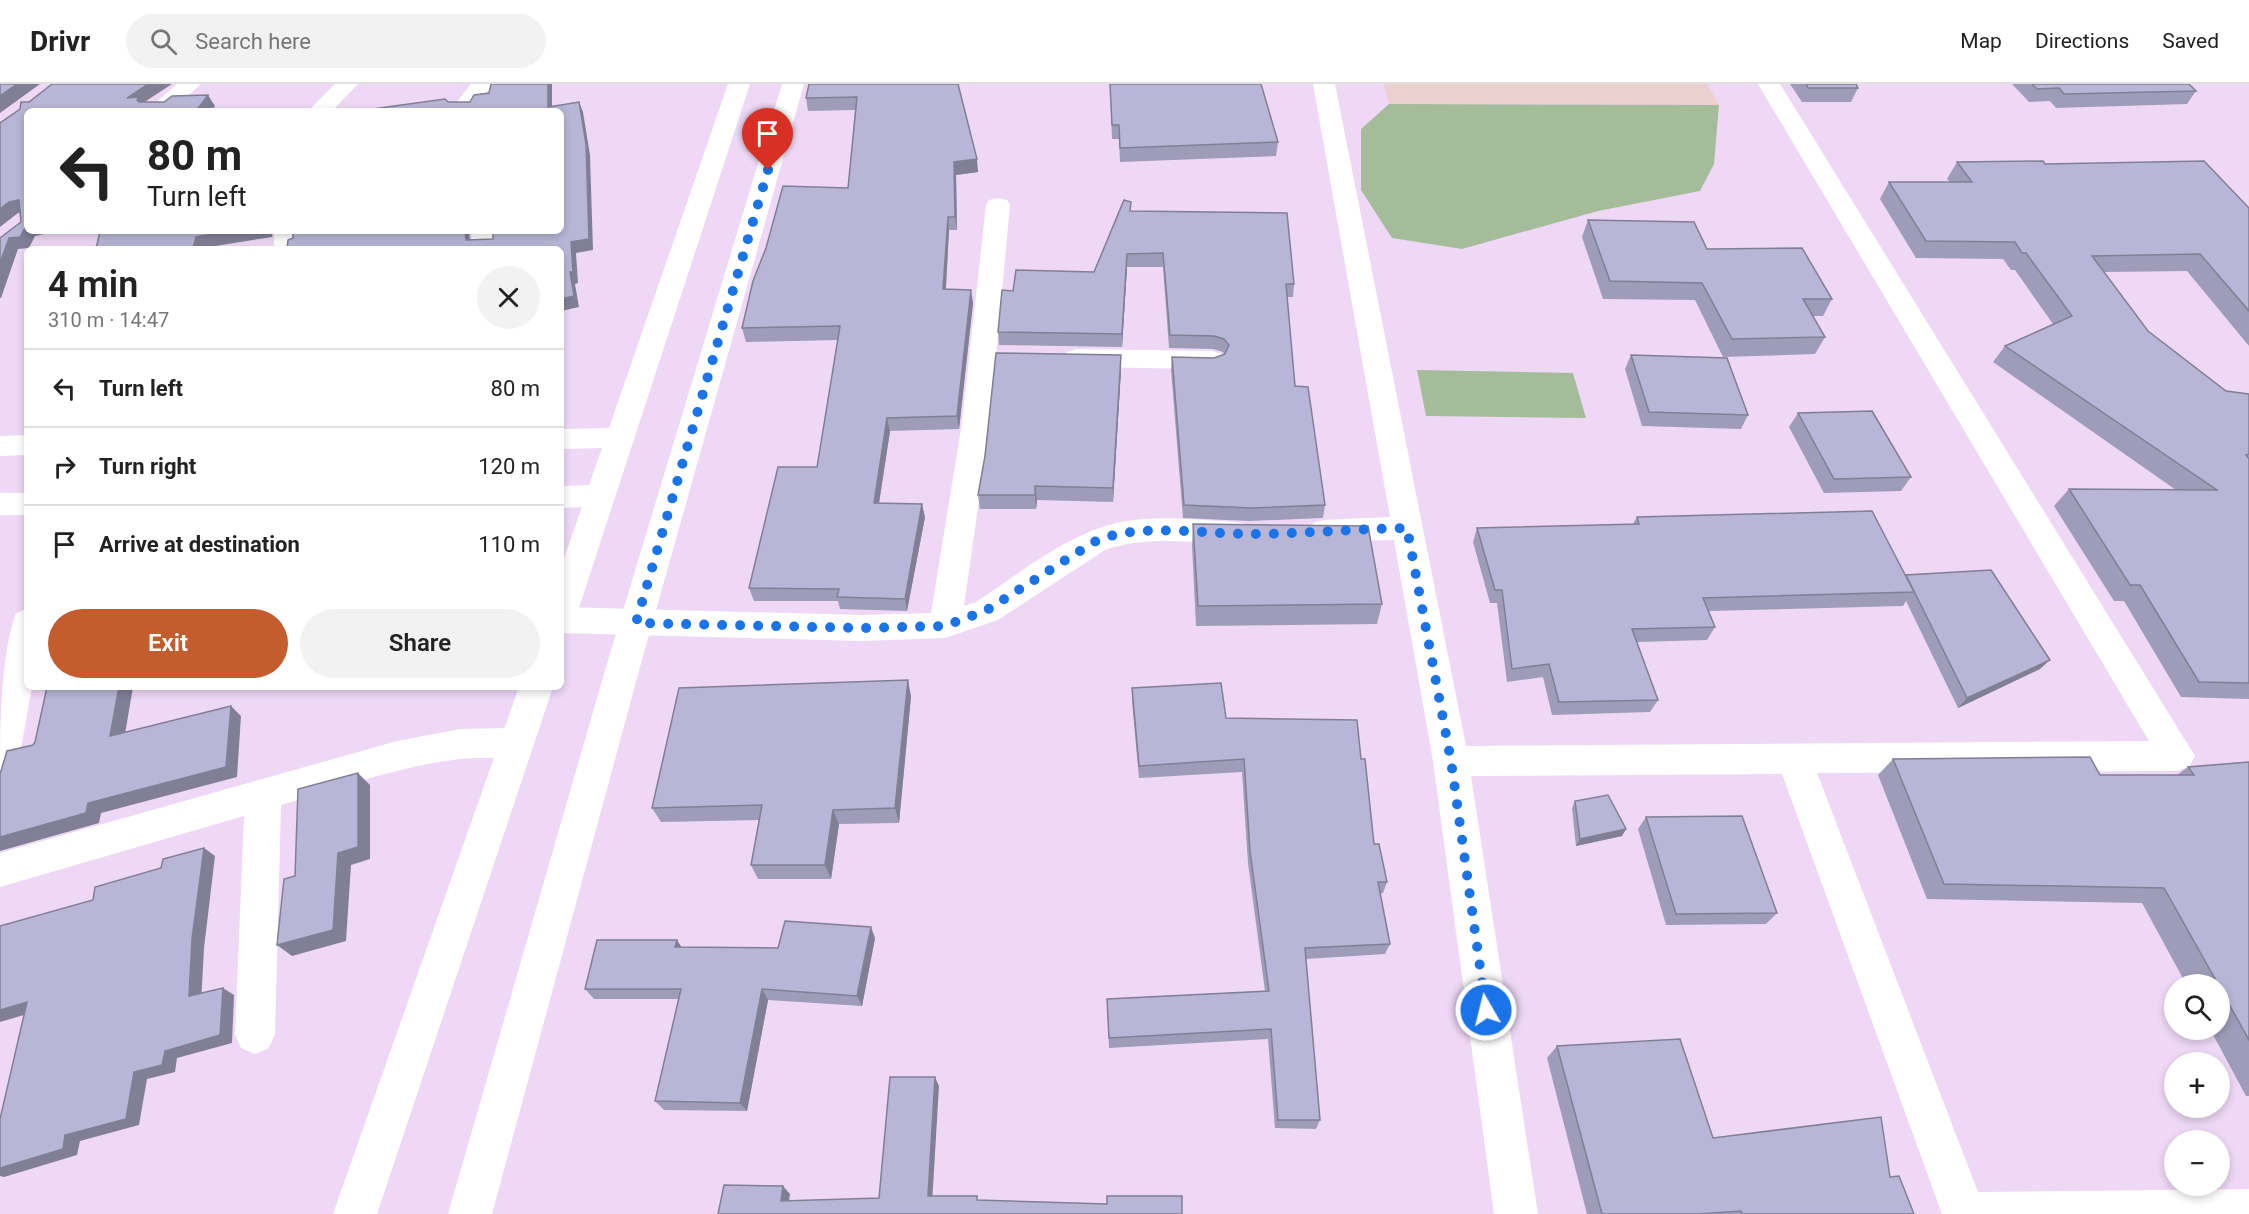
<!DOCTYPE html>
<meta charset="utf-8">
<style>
:root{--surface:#fff;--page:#f2f2f2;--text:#222;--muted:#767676;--line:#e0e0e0;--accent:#c35d2e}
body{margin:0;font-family:Roboto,sans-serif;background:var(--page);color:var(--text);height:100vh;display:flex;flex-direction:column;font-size:22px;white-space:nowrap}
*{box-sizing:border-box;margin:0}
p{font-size:20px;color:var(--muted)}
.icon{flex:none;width:33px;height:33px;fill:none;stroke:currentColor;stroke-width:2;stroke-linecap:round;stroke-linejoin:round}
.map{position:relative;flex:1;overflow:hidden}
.sheet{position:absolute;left:24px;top:162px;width:540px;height:444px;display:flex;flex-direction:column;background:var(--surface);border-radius:9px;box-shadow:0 3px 9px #0003}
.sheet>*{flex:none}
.hud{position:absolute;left:24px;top:24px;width:540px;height:126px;border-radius:9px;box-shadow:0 3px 9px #0003;background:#fff;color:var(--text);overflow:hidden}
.controls{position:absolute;left:2164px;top:890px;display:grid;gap:12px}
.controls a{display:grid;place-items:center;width:66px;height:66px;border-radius:50%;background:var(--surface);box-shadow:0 3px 9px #0003;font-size:30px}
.pin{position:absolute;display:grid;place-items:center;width:51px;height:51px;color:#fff;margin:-62px -26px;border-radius:50% 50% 50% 0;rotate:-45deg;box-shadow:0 0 6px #0007}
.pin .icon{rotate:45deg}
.me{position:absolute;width:66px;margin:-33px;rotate:352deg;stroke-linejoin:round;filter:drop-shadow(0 0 4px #0008)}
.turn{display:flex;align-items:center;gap:21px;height:126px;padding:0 24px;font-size:27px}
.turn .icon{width:78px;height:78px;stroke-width:2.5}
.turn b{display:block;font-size:42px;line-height:51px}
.round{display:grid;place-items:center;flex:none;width:63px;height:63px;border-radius:32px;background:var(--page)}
.summary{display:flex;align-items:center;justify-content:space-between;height:102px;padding:0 24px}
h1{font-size:36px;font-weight:600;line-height:45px}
.button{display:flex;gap:12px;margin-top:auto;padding:12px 24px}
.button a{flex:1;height:69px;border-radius:36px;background:var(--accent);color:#fff;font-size:24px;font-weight:600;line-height:69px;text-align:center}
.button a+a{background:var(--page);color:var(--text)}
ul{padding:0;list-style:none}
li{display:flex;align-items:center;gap:18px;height:78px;padding:0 24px;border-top:2px solid var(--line)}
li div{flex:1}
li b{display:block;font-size:22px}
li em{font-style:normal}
header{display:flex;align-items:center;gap:36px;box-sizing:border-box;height:84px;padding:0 30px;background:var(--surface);border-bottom:2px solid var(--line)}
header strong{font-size:28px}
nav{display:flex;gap:33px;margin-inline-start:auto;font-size:21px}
.search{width:420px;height:54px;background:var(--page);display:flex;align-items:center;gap:15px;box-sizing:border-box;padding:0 21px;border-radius:33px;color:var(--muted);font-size:22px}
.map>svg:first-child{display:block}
.education{fill:#ead0cf}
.green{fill:#a5bc9b}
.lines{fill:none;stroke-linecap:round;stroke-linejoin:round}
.minor{fill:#fff;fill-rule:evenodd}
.tertiary{fill:#fff;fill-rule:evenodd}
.wall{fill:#9e9cb8}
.shaded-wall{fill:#817f96}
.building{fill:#b8b5d6;stroke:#817f96;stroke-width:1.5}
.route{stroke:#1a73e8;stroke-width:10;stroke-dasharray:0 18}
</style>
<header>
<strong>Drivr</strong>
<div class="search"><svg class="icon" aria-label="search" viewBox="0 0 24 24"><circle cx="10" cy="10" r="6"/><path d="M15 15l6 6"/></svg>Search here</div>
<nav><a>Map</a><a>Directions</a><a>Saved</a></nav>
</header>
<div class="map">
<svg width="2249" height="1130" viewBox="0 0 2249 1130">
<rect width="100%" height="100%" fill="#eed8f5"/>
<!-- education -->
<polygon class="education" points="1384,0 1707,0 1719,21 1389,20"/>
<!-- green -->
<g class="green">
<polygon points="1389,20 1719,21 1714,80 1700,107 1598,127 1462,165 1392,154 1361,106 1361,45"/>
<polygon points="1417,286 1573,289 1586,334 1426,332"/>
</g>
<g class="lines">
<!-- minor -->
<g class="minor">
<polygon points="177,0 201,0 171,27 146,27"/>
<polygon points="335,0 358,0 332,27 308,27"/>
<polygon points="471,0 494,0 474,25 475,27 453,27 452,24"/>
<polygon points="1313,0 1335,0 1466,662 2149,657 1758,0 1780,0 2195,672 2189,683 2177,687 1817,689 1978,1108 2249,1105 2249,1130 1942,1130 1782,690 1471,692 1538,1130 1494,1130 1433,677 1394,456 1324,458 1313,455 1309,447 1313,439 1324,436 1390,433"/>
<path d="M998,114L1007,116L1010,121L990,339L964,522L976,518C1022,488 1070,447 1126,437C1162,431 1200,436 1237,438L1248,441L1252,449L1248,457L1237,460C1194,459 1147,451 1105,466L998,536L945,554L861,557L561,549V523L861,531L931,529L962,339L986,121L989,116Z"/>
<rect x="274" y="147" width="24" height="18"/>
<polygon points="471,147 495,147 497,165 473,165"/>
<polygon points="1077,265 1212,267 1222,270 1226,276 1222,282 1212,285 1077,283 1067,280 1063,274 1067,268"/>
<path d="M27,525V603H32L18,681L12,692L0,696C0,648 0,572 16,529Z"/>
<path d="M516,644L528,649L533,659L528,669C506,677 483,672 460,675C399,682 339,704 281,721L275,950L269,964L255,970L241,964L235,950L244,732L0,803V769L397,657L460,645Z"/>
</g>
<!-- tertiary -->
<g class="tertiary">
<polygon points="728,0 750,0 577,530 572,539 561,543 561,483 582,423 561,424 561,402 589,401 602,364 561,365 561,345 609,344"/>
<polygon points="782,0 804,0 640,583 492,1130 448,1130 606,583"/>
<polygon points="27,351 27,371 0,372 0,352"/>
<rect x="0" y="409" width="27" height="22"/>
<polygon points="519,603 553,603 377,1130 333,1130"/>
</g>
</g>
<!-- wall -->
<g class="wall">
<polygon points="958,0 978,88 956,91 957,146 949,146 946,205 973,219 959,345 890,347 879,419 925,433 907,527 840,525 838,517 754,517 749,504 817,383 838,256 746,258 742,244 848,104 855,26 808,27 806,14"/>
<polygon points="1110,0 1261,0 1278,58 1276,72 1120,78 1119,55 1112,55"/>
<polygon points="1790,0 1856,0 1858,4 1851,18 1802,18"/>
<polygon points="2012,0 2189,0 2196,7 2187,20 2056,24 2050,17 2029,18"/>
<polygon points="1957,78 2045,80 2249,124 2249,262 2187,187 2104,188 2148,247 2226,307 2249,310 2249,615 2181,613 2124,517 2114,517 2054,422 2069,405 2176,406 1993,278 2005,262 2053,240 2015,186 2011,186 2003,175 1916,174 1880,115 1889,98 1950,98 1947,95"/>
<polygon points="1130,127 1294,200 1293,213 1287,213 1295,302 1325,421 1323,434 1249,437 1183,434 1171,286 1172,273 1214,274 1224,270 1223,268 1213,265 1169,264 1163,183 1127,183 1122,263 999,261 998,248 1013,207 1094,188"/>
<polygon points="1588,136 1707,165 1832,215 1823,232 1813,232 1825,253 1815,270 1723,273 1695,216 1603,215 1582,153"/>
<polygon points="1631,271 1748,331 1741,345 1642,342 1625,285"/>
<polygon points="1121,286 1113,418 1037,416 1036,425 980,425 978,411 985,372"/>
<polygon points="1798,329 1911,393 1901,407 1824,409 1789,343"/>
<polygon points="1637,433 1905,493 1906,491 2040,585 1958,624 1906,517 1903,522 1709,527 1715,543 1707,556 1637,558 1658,616 1650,628 1552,631 1543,593 1507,598 1497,519 1490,519 1473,458 1477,444 1633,440"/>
<polygon points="1193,440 1382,520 1377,540 1196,542 1192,461"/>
<polygon points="1132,604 1226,634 1361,675 1374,760 1387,798 1383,809 1380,810 1390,860 1385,870 1306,875 1320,1036 1316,1045 1275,1044 1268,955 1109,964 1107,915 1265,907 1248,779 1242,688 1139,694 1132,617"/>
<polygon points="911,612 899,739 839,740 831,795 758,795 751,781 759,736 661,738 652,724"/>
<polygon points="1893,675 2100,691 2177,691 2188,683 2249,678 2249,1012 2246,1012 2210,945 2220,945 2220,900 2186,900 2142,819 1927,815 1878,691"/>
<polygon points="1575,717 1626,745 1622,752 1576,762 1572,724"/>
<polygon points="1646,733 1777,829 1766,840 1666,841 1638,745"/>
<polygon points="875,854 862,922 768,916 747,1027 664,1026 655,1017 679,915 594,915 585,905 682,863 778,864"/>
<polygon points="1557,962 1713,1054 1890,1093 1914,1130 1587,1130 1547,974"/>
</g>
<!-- shaded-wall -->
<g class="shaded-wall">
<polygon points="17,0 40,0 0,29 0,12"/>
<polygon points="148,0 172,0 143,19 146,24 127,14"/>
<polygon points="548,0 552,0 552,27 548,23"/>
<polygon points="208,11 215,22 211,27 196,27"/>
<polygon points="579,18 583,28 590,71 593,166 576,169 578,199 575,200 579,223 561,227 561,215 570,188"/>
<polygon points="977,75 978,88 956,91 957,146 955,133 954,78"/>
<polygon points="19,116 27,127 18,129 0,143 0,125 9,118"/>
<polygon points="948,133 949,146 945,218 943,205"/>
<polygon points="27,140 27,147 58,147 35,152 29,164 18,165 1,214 0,214 0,179 9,154"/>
<polygon points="231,147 273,147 272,153 203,164 203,165 193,165 196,153"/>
<polygon points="465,147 469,147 471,165 466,156"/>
<polygon points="1127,170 1127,183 1122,263 1122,250"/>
<polygon points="971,206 973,219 959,345 957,332"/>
<polygon points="1121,271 1121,286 1113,418 1113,404"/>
<polygon points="887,334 890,347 877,432 874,419"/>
<polygon points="1035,402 1037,416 1036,425 1035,411"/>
<polygon points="922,420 925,433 907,527 905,515"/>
<polygon points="2050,576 2040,585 1958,624 1967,614"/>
<polygon points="908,596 911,612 899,739 895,724"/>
<polygon points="119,603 133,603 123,662 110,652"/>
<polygon points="231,622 241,632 237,693 101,729 99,739 0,767 0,753 88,719"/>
<polygon points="358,689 370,701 370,775 351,781 346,857 292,872 277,861 338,769"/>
<polygon points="833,726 839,740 831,795 825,781"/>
<polygon points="1626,745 1622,752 1576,762 1580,755"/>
<polygon points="204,764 215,772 204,864 201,920 189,912 192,855"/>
<polygon points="871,843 875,854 862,922 857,912"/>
<polygon points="677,856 684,867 675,863"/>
<polygon points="223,904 234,911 232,959 177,974 175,988 147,995 139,1041 80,1057 77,1071 4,1093 0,1092 0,1084 65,1051 134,988 165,967"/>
<polygon points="762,905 768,916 747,1027 740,1019"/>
<polygon points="27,918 41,926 0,938 0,926"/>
<polygon points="935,993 939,1002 932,1120 928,1112"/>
<polygon points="783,1102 790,1110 788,1124 781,1117"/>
</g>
<!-- building -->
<g class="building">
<polygon points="0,0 17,0 0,12"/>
<polygon points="52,0 148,0 127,14 139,13 137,16 139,18 164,18 172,12 208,11 196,27 27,27 27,140 20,153 9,154 0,179 0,154 21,138 19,116 9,118 0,125 0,39 20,25 21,18 29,18"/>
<polygon points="491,0 548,0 548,23 579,18 586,60 589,155 571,158 573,188 570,188 574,212 561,215 561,165 287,165 288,156 293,154 293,147 465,147 466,156 493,155 493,147 561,147 561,27 358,27 445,15 448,18 470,18 474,11 489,9"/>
<polygon points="809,0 958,0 977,75 954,78 955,133 948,133 943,205 971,206 957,332 887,334 874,419 922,420 905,515 837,513 839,505 749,504 778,383 817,383 840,242 742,244 753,197 766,164 783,102 848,104 857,13 806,14"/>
<polygon points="1110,0 1261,0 1278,58 1120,64 1119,41 1112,41"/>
<polygon points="1806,0 1856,0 1858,4 1808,4"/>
<polygon points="2032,0 2189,0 2196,7 2064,10 2059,4 2037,5"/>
<polygon points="2043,77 2045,80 2204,77 2249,124 2249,227 2200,170 2092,172 2148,247 2226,307 2249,310 2249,370 2246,371 2249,375 2249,599 2199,598 2140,501 2130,501 2069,405 2217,406 2005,262 2072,232 2026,169 2022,169 2015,158 1926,157 1889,98 1972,98 1957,78"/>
<polygon points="1124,116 1131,118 1130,127 1287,129 1294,200 1286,200 1295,302 1308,303 1325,421 1251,424 1184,421 1172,273 1214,274 1225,270 1229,261 1224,255 1214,252 1170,251 1163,169 1127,170 1122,250 998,248 1002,206 1013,207 1016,186 1094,188"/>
<polygon points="1588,136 1694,138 1707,165 1802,164 1832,215 1803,215 1825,253 1732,255 1702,199 1610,197"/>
<polygon points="100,147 231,147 196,153 193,165 96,165"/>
<polygon points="996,269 1121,271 1113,404 1035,402 1035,411 978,411 985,372"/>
<polygon points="1631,271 1727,274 1748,331 1649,328"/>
<polygon points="1872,327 1911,393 1834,395 1798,329"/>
<polygon points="1872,427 1914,508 1703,514 1715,543 1632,545 1658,616 1559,618 1549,580 1512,585 1502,506 1495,506 1477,444 1639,440 1637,433"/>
<polygon points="1193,440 1368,442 1382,520 1198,522"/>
<polygon points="1991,486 2050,576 1967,614 1906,491"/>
<polygon points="908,596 895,724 833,726 825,781 751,781 762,721 652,724 679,604"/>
<polygon points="1221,599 1226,634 1357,636 1361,675 1365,675 1374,760 1379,760 1387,798 1378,798 1390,860 1305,864 1320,1036 1278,1036 1271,945 1109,954 1107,915 1269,907 1250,767 1244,675 1139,682 1132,604"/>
<polygon points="47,603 119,603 110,652 231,622 226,683 88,719 86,729 0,753 0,690 7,667 33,661 35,658"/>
<polygon points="2090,673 2100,691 2194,691 2188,683 2249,678 2249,956 2220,904 2220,900 2218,900 2164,804 1944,800 1893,675"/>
<polygon points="358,689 358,763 338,769 333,846 277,861 284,795 295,792 298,705"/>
<polygon points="1608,711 1626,745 1580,755 1575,717"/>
<polygon points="1742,732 1777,829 1676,830 1646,733"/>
<polygon points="204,764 192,855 189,912 223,904 220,951 165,967 162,981 134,988 126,1035 65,1051 63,1065 0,1084 0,1035 27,918 0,926 0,842 93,816 95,803 161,784 163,775"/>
<polygon points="785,837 871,843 857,912 762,905 740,1019 655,1017 681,905 585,905 597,856 677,856 675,863 778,864"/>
<polygon points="1680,955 1713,1054 1881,1033 1890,1093 1899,1092 1914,1130 1742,1130 1741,1127 1698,1130 1602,1130 1557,962"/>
<polygon points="890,993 935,993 928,1112 977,1112 977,1116 1107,1120 1107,1112 1182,1112 1182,1130 718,1130 724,1101 783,1102 781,1117 879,1114"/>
</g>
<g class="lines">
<!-- route -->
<path class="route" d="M768,86L636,539L861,544L945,542L987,526L1094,458C1137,438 1202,450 1249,450C1302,450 1354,445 1407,444L1451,677L1486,926"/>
</g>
</svg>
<div class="controls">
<a><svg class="icon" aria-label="search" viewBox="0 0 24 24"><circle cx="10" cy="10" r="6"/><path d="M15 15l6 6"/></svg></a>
<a>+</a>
<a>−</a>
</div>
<div class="pin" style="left:768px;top:86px;background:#d93025"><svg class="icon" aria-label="arrive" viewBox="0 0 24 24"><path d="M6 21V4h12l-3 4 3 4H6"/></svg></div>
<svg class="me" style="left:1486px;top:926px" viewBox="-20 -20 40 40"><circle r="17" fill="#1a73e8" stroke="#fff" stroke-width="3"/><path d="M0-11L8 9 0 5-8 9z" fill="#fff"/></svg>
<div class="hud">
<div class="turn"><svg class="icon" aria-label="left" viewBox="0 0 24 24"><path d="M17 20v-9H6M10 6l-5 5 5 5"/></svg><div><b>80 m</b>Turn left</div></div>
</div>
<section class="sheet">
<div class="summary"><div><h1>4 min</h1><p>310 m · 14:47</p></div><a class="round"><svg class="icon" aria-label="close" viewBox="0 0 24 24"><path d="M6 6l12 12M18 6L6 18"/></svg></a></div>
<ul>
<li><svg class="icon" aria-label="left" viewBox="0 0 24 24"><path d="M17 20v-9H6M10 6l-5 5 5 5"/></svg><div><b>Turn left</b></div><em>80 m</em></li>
<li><svg class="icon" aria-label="right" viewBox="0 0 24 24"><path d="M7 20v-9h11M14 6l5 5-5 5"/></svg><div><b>Turn right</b></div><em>120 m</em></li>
<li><svg class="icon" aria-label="arrive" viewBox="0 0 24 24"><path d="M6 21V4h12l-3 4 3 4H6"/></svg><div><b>Arrive at destination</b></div><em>110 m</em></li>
</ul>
<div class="button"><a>Exit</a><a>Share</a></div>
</section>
</div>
